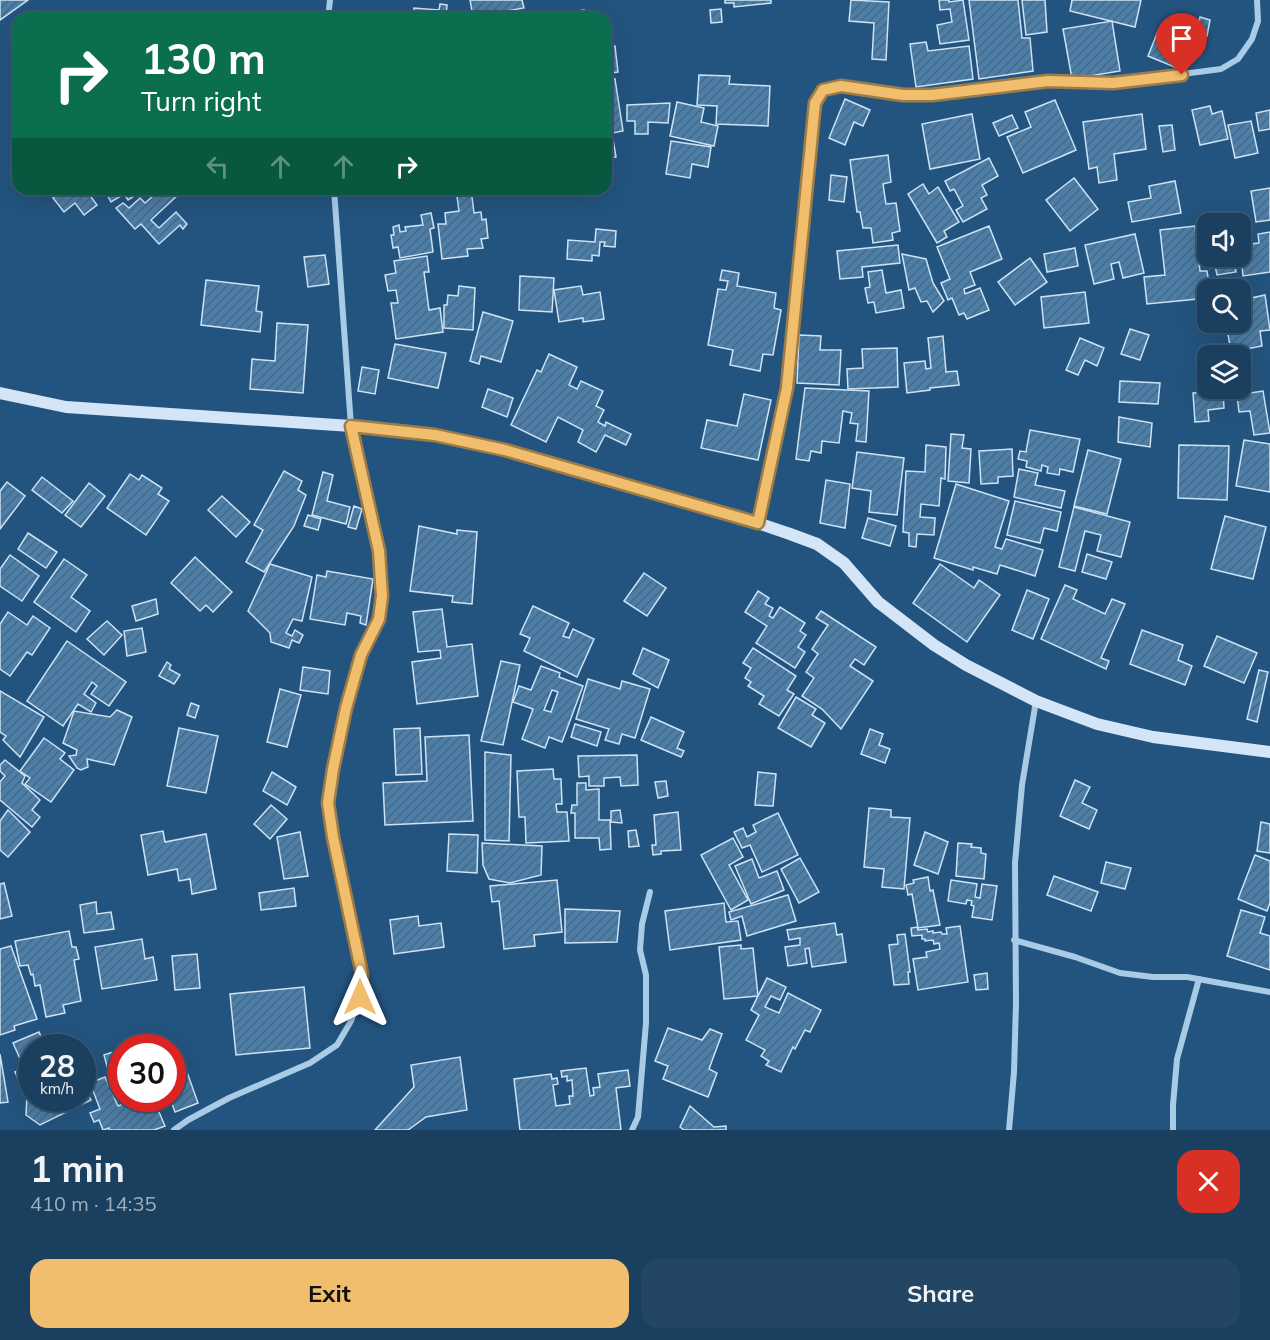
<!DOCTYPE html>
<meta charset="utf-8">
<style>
:root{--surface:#1a3f5f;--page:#234665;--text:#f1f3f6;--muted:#9fafbd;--line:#385874;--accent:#f1be6d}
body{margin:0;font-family:Mulish,sans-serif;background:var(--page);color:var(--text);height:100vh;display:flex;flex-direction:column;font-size:22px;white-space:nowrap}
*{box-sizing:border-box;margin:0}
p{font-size:20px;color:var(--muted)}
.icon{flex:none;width:33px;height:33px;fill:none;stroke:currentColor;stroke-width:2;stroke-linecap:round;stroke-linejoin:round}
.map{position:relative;height:1130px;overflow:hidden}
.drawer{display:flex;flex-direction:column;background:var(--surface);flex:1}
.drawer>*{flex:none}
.guide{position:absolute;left:12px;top:12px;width:600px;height:183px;border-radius:18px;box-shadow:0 6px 24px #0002,0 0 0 2px var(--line);background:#0b6e4f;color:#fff;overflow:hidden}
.tools{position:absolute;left:1197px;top:213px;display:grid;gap:12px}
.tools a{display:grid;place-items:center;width:54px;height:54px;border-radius:12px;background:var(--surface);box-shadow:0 6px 24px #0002,0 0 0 2px var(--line);font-size:30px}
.speed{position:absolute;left:18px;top:1034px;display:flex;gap:12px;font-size:30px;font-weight:700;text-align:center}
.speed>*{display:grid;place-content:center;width:78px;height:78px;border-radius:50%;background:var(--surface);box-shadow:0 6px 24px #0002,0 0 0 2px var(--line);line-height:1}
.speed small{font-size:15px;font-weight:400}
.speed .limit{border:9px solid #d22;background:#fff;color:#111}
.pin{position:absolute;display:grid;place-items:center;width:51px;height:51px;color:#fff;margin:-62px -26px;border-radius:50% 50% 50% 0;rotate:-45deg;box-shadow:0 0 6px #0007}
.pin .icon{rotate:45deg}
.me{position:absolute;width:66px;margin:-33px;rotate:0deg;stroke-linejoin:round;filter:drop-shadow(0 0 4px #0008)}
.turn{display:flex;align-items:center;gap:21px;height:126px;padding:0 30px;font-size:27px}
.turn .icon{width:78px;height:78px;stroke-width:2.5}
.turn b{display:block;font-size:42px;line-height:51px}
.lanes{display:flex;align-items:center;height:57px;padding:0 30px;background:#0003;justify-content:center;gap:30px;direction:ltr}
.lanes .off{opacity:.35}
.round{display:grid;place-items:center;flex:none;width:63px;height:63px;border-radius:18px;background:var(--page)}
.summary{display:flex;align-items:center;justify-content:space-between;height:102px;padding:0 30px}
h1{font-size:36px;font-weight:700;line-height:45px}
.cta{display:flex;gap:12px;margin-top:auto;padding:12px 30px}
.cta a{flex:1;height:69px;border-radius:18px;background:var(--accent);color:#111;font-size:24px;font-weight:700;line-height:69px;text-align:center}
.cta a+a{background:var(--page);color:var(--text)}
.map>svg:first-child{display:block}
.building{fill:url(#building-hatch);stroke:#cde3f5;stroke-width:1.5;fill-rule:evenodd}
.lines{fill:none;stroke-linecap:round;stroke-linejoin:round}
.street{stroke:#a9cbe6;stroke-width:6}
.secondary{stroke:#d3e5f6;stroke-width:12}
.route-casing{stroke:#9d7c47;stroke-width:15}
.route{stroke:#f1be6d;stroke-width:10}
</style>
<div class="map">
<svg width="1270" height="1130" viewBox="0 0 1270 1130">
<defs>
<pattern id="building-hatch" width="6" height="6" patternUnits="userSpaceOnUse" patternTransform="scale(1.5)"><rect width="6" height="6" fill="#4b7ea8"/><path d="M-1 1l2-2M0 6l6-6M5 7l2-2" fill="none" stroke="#4b687f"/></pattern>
</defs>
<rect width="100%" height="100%" fill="#23547f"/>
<!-- building -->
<g class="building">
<polygon points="0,0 28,0 0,20"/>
<polygon points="470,0 522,0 524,8 473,17"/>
<polygon points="725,0 771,0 771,3 734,7 734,3 725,3"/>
<polygon points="851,0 889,2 886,60 872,59 874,23 849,21"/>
<polygon points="939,0 949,0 949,2 963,0 969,40 940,44 937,25 952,22 950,9 940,10"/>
<polygon points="969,0 1018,0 1022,38 1030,38 1033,71 979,79"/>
<polygon points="1022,0 1045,0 1047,32 1026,35"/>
<polygon points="1072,0 1141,0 1135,27 1070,11"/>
<polygon points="440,4 447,5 446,18 414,18 414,8 439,10"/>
<polygon points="721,9 722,22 711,23 710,10"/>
<polygon points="584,10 585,18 537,18 537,17"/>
<polygon points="1200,17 1210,20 1207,36 1196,33"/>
<polygon points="1112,21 1120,71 1072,79 1063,29"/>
<polygon points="1158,31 1188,43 1177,68 1148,56"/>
<polygon points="926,42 928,51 969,46 973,79 916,87 910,44"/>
<polygon points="615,46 618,72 611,73 610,68 606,69 606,47"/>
<polygon points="699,75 730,76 729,84 770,86 768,126 716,124 717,106 697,105"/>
<polygon points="615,79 623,131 612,133 616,157 606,159 606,81"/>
<polygon points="845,99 870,110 863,126 854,122 845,145 829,138"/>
<polygon points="1055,100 1076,150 1023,173 1007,137 1031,127 1025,112"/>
<polygon points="677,102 704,108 701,122 718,126 714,146 670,136"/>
<polygon points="670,103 668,123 648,122 648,134 635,134 635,121 627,121 627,105"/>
<polygon points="1210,106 1212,114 1222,111 1228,139 1200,145 1192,110"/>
<polygon points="1270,110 1270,129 1259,131 1256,113"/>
<polygon points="972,114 980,159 930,169 922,124"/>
<polygon points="1142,114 1146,149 1114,154 1117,180 1099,183 1097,167 1089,169 1083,122"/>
<polygon points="1012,115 1018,128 999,136 993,123"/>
<polygon points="1251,121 1258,153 1235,158 1228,125"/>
<polygon points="1172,125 1175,150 1163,152 1159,126"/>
<polygon points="671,141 711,147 708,167 692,164 690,178 666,174"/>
<polygon points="888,155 891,182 883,184 886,204 896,203 900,231 892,233 893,240 873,243 871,228 863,228 860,212 857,212 850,160"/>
<polygon points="989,158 998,176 982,185 987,195 981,198 987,209 963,222 956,210 963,206 954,189 950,191 945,181"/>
<polygon points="831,175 847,177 844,202 829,200"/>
<polygon points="1074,178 1098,209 1070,231 1046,200"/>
<polygon points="1175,181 1181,213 1132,222 1128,202 1151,198 1149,186"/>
<polygon points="923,184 929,194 938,187 959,222 944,231 947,237 937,243 908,194"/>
<polygon points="1270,188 1270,220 1256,222 1251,191"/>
<polygon points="65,189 88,189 86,190 97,205 84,215 75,203 64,212 53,198"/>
<polygon points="104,189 146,189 128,200 124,194 111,202"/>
<polygon points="161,189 175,189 179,194 151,220 159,228 176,212 187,224 183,229 180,225 159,244 141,224 135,229 116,208 123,203 129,208 140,198 145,203"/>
<polygon points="456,189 471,189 474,213 481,212 482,220 486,219 488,238 481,239 483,248 467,249 468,256 442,259 438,224 446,224 445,213 459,211"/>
<polygon points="431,213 434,228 430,229 433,252 400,258 398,247 393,248 391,235 394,235 393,227 399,225 400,232 406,231 405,227 423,225 421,215"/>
<polygon points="989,226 1002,259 970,272 975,285 964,289 965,294 980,288 989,310 967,319 964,313 959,315 952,298 948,300 941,283 950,279 937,247"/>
<polygon points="1195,226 1200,271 1207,271 1210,290 1208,290 1208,298 1147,304 1144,277 1165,275 1160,230"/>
<polygon points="596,229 616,231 615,247 604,246 605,242 600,242 599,256 592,255 592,261 567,259 568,240 595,242"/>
<polygon points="1270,232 1270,272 1243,276 1240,245 1259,243 1258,234"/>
<polygon points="1135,234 1144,273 1123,278 1119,262 1111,264 1114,279 1094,284 1085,245"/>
<polygon points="898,245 900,263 862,267 863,277 840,279 837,251"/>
<polygon points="1075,248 1078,266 1047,272 1044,254"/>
<polygon points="902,254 926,259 933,283 944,301 933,312 927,301 921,302 915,288 909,290"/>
<polygon points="325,255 329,284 308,287 304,257"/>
<polygon points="427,256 429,272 424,272 429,310 440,308 443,332 396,339 391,303 398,303 396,290 388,291 385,275 396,273 394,261"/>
<polygon points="1213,256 1233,256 1236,272 1217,275"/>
<polygon points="1030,258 1047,282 1015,305 998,282"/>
<polygon points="722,270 739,273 737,286 776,293 774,308 781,310 773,355 763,354 760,371 730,365 733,350 708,345 718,289 726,290 728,281 720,280"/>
<polygon points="882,270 886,293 901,290 904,308 876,313 874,302 868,303 865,288 870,287 868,272"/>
<polygon points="520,276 554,278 552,312 519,310"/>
<polygon points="206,280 259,286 256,311 262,312 260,332 201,325"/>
<polygon points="459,286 475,288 473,330 444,328 444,305 447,305 448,295 458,296"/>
<polygon points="581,286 583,295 600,292 604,319 583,322 583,318 559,322 554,290"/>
<polygon points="1085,292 1089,323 1044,328 1041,297"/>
<polygon points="1240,293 1242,300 1265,295 1270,330 1260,331 1262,346 1231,352 1226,322 1240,322"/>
<polygon points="483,312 513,321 501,362 481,356 479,364 470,361"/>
<polygon points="277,323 308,325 303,393 250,389 252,359 275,361"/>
<polygon points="1130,329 1149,335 1140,360 1121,354"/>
<polygon points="799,335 821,336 820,350 841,350 839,385 797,383"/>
<polygon points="943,336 946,372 957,371 959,385 930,388 930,390 907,393 904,363 925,361 926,369 931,368 928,338"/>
<polygon points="1080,338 1104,348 1097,366 1085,360 1078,375 1066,370"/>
<polygon points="395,344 446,353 438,388 388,378"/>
<polygon points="897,348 898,387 848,389 847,369 863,368 862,349"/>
<polygon points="549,354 577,367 569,385 577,389 581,381 603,391 596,406 604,410 598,422 605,426 606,422 631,434 626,445 605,435 596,452 578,442 583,430 558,417 546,442 511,425 537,370 541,372"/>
<polygon points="362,367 379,370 375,394 358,391"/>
<polygon points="1120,381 1160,383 1158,404 1119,402"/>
<polygon points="805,388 869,391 866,442 856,441 858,424 850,423 852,413 843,411 839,443 822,441 821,453 811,451 809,461 796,459"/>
<polygon points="488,389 513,398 507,417 482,407"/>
<polygon points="1223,391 1224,408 1208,410 1209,421 1195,422 1193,393"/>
<polygon points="1263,391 1270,433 1254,435 1250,411 1239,412 1237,395"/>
<polygon points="744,394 771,400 758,460 701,448 707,420 737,426"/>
<polygon points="1119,417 1152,423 1150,447 1118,442"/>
<polygon points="1030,430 1080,439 1073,472 1060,469 1059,475 1047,473 1048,467 1042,465 1041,471 1026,467 1027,461 1018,459 1020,451 1026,452"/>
<polygon points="951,434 964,435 962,448 971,449 969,483 948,481"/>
<polygon points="1244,440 1270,444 1270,492 1236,486"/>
<polygon points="926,445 946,447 945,479 941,478 939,506 921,504 920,517 935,518 934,535 917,534 916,547 909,546 909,533 903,532 906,471 925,472"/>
<polygon points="1179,445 1229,446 1227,500 1178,498"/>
<polygon points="1012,449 1013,476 998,477 998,483 981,484 979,451"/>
<polygon points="1088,450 1121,459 1107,514 1074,506"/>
<polygon points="857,452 904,458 897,515 869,512 871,491 852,488"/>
<polygon points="1019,469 1038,473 1035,485 1065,491 1061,508 1014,497"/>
<polygon points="284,471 302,481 298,490 306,495 294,526 264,572 246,562 263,530 254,525"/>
<polygon points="323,472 333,475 327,501 350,507 346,524 312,515"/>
<polygon points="130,474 139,480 142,475 162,488 158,494 169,501 146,535 107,508"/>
<polygon points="42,477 73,501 62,513 32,490"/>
<polygon points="826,480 850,484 845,528 820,523"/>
<polygon points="7,482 25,496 0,529 0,491"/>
<polygon points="89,483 105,496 81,527 65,515"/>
<polygon points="956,484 1009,501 995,547 1002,549 1006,539 1043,550 1035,576 1000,565 997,574 973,567 973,570 934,558"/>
<polygon points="222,496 250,522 236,537 208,510"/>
<polygon points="1015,501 1061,512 1057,531 1044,528 1040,543 1007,535"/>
<polygon points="354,506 362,509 356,529 348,527"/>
<polygon points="1074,507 1130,522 1121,557 1097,551 1101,535 1085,531 1075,571 1059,567"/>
<polygon points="308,515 321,519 318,530 304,526"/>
<polygon points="1225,516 1266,527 1253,579 1211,569"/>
<polygon points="868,518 896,526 890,546 862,538"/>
<polygon points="419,526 457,534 457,530 477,532 472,604 452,602 453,596 410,591"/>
<polygon points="28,533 57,552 46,568 18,549"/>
<polygon points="1087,554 1112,562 1106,579 1082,572"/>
<polygon points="10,555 39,576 22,601 0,586 0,569"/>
<polygon points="195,557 232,592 213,612 206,605 200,611 171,583"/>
<polygon points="64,559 87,575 71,597 90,611 76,632 34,602"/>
<polygon points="270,564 312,577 302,621 293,619 286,633 292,636 295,630 303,635 299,643 292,640 289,648 271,642 270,633 248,611"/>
<polygon points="940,564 974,588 979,580 1000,595 967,642 913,603"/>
<polygon points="327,571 373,579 366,625 360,623 361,616 347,613 345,625 310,619 317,575 326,577"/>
<polygon points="644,573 666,588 647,616 624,601"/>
<polygon points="1065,585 1077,590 1073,599 1105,614 1112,599 1125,604 1101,658 1109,661 1106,669 1041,639"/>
<polygon points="1027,590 1049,599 1033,639 1012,630"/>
<polygon points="758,591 769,598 765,604 773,608 769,616 773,618 780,607 805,623 800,631 806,635 798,647 805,652 795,668 756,643 767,626 745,612"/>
<polygon points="156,599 158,614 136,621 132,606"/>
<polygon points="533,606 569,623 563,636 569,638 573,629 594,639 577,677 524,651 530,638 520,634"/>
<polygon points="442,609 447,647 472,644 478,696 417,704 412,662 441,658 440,650 418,652 413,612"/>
<polygon points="821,611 876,647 864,665 855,659 850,666 873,681 841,729 822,709 802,696 814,678 806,672 818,654 812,649 828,625 816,618"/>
<polygon points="8,612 27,625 33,616 50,628 32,655 27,652 10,676 0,669 0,624"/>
<polygon points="107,621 122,635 104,655 87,639"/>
<polygon points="142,628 146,652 127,656 124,631"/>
<polygon points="1142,630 1183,645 1178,660 1192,666 1185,685 1130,664"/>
<polygon points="1217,636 1257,653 1244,683 1204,666"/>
<polygon points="67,641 126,682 109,706 91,694 97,686 92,682 84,694 96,703 91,712 78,704 63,726 27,701"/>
<polygon points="643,648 669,660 658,688 633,674"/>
<polygon points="753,648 796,676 787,690 794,694 779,716 759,704 764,696 748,686 751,682 745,678 751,668 743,663"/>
<polygon points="501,661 520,665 503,745 481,741"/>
<polygon points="167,662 171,665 169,669 180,675 174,684 159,676"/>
<path d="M541,666L560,673L559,677L583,686L562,742L549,737L545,748L522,739L533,709L513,702L519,686L531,690ZM552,690L558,692L551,712L544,710Z"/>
<polygon points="303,667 330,671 328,694 300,690"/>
<polygon points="1259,670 1268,672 1257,722 1247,719"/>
<polygon points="588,679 620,689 622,681 650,689 635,738 622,734 619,744 605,740 609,729 576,719"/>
<polygon points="280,689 301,695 287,747 267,742"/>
<polygon points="0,691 44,717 20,757 3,740 6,736 0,732"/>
<polygon points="796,697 816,709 812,715 825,723 811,747 778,728"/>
<polygon points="191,703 199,706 195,718 187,715"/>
<polygon points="117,710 132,717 114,765 87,759 88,767 81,770 77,768 69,756 76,755 77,750 63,743 74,711 110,717"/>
<polygon points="651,717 684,732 677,748 684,751 681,757 641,740"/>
<polygon points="575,724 601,732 597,746 571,737"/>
<polygon points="179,728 218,736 206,793 167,786"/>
<polygon points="420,728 422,774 396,775 394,729"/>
<polygon points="870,729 883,734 879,745 890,749 885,763 861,754"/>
<polygon points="469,735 473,821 385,825 383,783 427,781 425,737"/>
<polygon points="44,738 65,753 60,759 74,770 51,802 25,784 30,778 20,771"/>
<polygon points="485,752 511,755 509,841 485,840"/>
<polygon points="637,755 638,785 621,786 620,777 604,778 604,786 589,786 589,776 579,777 578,756"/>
<polygon points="5,760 25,776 22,783 40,800 32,810 40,817 32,827 0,800 0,782 5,776 0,771 0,765"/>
<polygon points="553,769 554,779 561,779 562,804 556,804 557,812 567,812 569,841 526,843 525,817 519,817 517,771"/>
<polygon points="272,772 296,787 287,805 263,791"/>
<polygon points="758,772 776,774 773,806 755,805"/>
<polygon points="1075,780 1090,787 1082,803 1097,810 1089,829 1060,816"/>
<polygon points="666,781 668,796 658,798 655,782"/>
<polygon points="577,783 586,783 586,790 599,789 599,820 610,820 611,849 600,850 599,838 575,838 575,813 571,813 572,805 577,805"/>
<polygon points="271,805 287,819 270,839 254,824"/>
<polygon points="869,808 891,810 891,817 910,818 904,889 882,887 884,869 864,867"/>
<polygon points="8,810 30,832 8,857 0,850 0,821"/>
<polygon points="620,810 622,823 611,822 611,811"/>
<polygon points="678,812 681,850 661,851 661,854 653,855 652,845 656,845 654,815"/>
<polygon points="778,813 798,855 762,872 750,845 742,848 734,832 743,828 747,837 756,832 753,825"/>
<polygon points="1261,822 1270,824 1270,853 1257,851"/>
<polygon points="636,830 639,846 629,847 628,831"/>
<polygon points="163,831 165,842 206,834 216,889 192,894 190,879 179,881 177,869 148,875 141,835"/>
<polygon points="300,832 308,876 284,879 277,837"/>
<polygon points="925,832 948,842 938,874 914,865"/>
<polygon points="449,834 478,835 477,873 447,871"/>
<polygon points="733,838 743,857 729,865 748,900 731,910 701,855"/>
<polygon points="482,843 542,846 541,875 510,883 489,879 483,865"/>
<polygon points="958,843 972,844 971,847 981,848 981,853 986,854 984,879 956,876"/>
<polygon points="1255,855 1270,861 1270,903 1267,911 1238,899"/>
<polygon points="800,858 819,892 799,903 781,869"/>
<polygon points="752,859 759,878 777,871 784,890 751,904 735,866"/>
<polygon points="1106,862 1131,868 1125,889 1101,883"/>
<polygon points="1054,876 1098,892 1091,911 1047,895"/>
<polygon points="928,877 930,891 933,890 940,925 918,928 912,894 908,895 906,885 914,883 913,880"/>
<polygon points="557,880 562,932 534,935 535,946 504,949 499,901 492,902 490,886"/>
<polygon points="951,880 977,884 975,897 980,898 982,884 997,886 992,920 972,917 974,906 971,905 972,901 967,900 966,904 948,901"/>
<polygon points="4,883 12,916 0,919 0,884"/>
<polygon points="294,888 296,906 261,910 259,893"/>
<polygon points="788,895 796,921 747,936 742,916 731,920 729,912"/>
<polygon points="96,902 97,914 111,912 114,929 84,933 80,905"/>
<polygon points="724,903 726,922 738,921 741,940 670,950 665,911"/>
<polygon points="565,909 620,911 617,942 565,943"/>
<polygon points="1241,910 1265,917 1260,933 1270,936 1270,970 1227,956"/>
<polygon points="418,916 419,926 441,923 444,947 394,954 390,920"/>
<polygon points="835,923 837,935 842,934 846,962 812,967 809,948 805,949 807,963 788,966 785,947 800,945 800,938 789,940 787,930"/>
<polygon points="960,926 968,982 918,990 913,959 927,957 926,952 940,949 939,943 934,944 933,940 925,941 925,939 922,939 922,935 912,936 911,928 917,927 918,930 927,929 928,932 933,931 933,933 941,932 942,934 947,934 946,928"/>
<polygon points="69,931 72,947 76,947 79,959 74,960 81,1001 63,1005 65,1013 46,1017 40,985 35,986 33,974 31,975 28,965 20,966 15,941"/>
<polygon points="905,934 910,972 908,972 909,984 894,985 889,945 898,944 897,935"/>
<polygon points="142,939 145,959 153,957 157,980 102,989 95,947"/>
<polygon points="741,945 741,949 753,948 758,996 724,999 719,947"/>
<polygon points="11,946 37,1019 14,1026 15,1030 0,1035 0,949"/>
<polygon points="197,954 200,988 175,990 172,956"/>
<polygon points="987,973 988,989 976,990 974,975"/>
<polygon points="767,978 786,987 780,1000 771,996 765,1007 779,1013 788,993 821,1010 810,1032 805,1030 795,1049 793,1047 781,1072 766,1065 769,1061 761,1056 765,1050 746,1040 759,1015 751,1010"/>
<polygon points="304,987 310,1048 236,1055 230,994"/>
<polygon points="668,1028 702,1040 710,1029 722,1034 709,1069 717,1073 708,1097 663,1079 668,1066 655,1061"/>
<polygon points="39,1032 46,1047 32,1047 32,1080 21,1085 15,1072 24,1068 13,1043"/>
<polygon points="155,1041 157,1047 123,1047 124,1046"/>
<polygon points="122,1049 122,1090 114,1092 104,1055"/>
<polygon points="0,1054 8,1102 0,1103"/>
<polygon points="460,1057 467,1110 426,1117 408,1130 375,1130 414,1087 411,1065"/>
<polygon points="586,1068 590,1096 594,1095 593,1088 600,1087 598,1074 628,1070 630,1086 616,1088 621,1130 520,1130 514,1079 551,1074 552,1079 557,1078 558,1084 553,1085 556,1106 570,1104 569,1096 573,1096 572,1080 567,1081 567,1076 562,1077 561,1071"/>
<polygon points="187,1072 198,1103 175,1112 170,1098 172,1098 172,1078"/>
<polygon points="105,1077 118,1106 138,1098 153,1098 165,1126 154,1130 109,1130 109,1128 103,1130 99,1120 94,1122 90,1113 100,1109 90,1083"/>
<polygon points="82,1084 91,1100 40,1125 26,1115 27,1094 32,1092 32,1098 82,1098"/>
<polygon points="690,1106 714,1127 726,1126 726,1130 684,1130 680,1127"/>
</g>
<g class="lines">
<!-- street -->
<g class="street">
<polyline points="328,18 330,0"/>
<polyline points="758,523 787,388 815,103 823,90 841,86 903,95 932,95 1048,81 1113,83 1221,69 1238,59 1252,39 1258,21 1257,0"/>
<polyline points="1014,940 1075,957 1120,973 1153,977 1187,977 1270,992"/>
<polyline points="174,1130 188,1120 229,1098 310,1063 337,1045 351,1021 360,997 362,974 333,837 328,803 333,769 346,708 361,655 379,619 382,596 379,551 351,426 334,189"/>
<polyline points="632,1130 638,1117 646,1023 646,975 640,950 642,924 650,892"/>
<polyline points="1009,1130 1014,1072 1016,1003 1015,863 1022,785 1036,701"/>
<polyline points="1173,1130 1173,1105 1177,1059 1199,979"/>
</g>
<!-- secondary -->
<polyline class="secondary" points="0,393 66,407 351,426 435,435 505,450 737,516 790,534 817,544 844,563 878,602 934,645 966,665 1036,701 1097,724 1153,737 1270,752"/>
</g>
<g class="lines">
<!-- route casing -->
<g class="route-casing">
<polyline id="route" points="360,997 362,974 333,837 328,803 333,769 346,708 361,655 379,619 382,596 379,551 351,426 435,435 505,450 758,523 787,388 815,103 823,90 841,86 903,95 932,95 1048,81 1113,83 1182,75"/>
</g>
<!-- route -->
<use href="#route" class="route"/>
</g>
</svg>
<div class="tools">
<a><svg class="icon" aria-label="sound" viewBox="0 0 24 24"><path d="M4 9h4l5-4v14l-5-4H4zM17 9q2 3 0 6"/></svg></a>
<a><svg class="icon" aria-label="search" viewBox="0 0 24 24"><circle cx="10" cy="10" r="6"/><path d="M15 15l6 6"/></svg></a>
<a><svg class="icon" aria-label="layers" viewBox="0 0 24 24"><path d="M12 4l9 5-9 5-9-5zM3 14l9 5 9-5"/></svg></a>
</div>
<div class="speed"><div>28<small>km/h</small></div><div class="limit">30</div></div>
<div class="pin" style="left:1182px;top:75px;background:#d93025"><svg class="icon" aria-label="arrive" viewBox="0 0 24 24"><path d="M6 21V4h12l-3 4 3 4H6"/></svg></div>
<svg class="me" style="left:360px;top:997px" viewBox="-20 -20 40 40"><path d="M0-17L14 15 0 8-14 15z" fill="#f1be6d" stroke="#fff" stroke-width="4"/></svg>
<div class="guide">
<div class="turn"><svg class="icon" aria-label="right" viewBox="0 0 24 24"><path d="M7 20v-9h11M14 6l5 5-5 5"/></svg><div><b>130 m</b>Turn right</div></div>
<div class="lanes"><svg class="icon off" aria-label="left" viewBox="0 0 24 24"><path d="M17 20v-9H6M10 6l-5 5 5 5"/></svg><svg class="icon off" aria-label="ahead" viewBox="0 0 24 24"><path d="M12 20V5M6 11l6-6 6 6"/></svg><svg class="icon off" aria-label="ahead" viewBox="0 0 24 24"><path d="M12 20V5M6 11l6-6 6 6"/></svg><svg class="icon" aria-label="right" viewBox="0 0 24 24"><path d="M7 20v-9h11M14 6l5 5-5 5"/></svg></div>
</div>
</div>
<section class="drawer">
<div class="summary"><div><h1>1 min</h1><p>410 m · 14:35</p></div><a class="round" style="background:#d93025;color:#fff"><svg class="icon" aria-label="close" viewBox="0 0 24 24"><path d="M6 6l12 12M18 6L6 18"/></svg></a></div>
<div class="cta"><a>Exit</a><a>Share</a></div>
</section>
